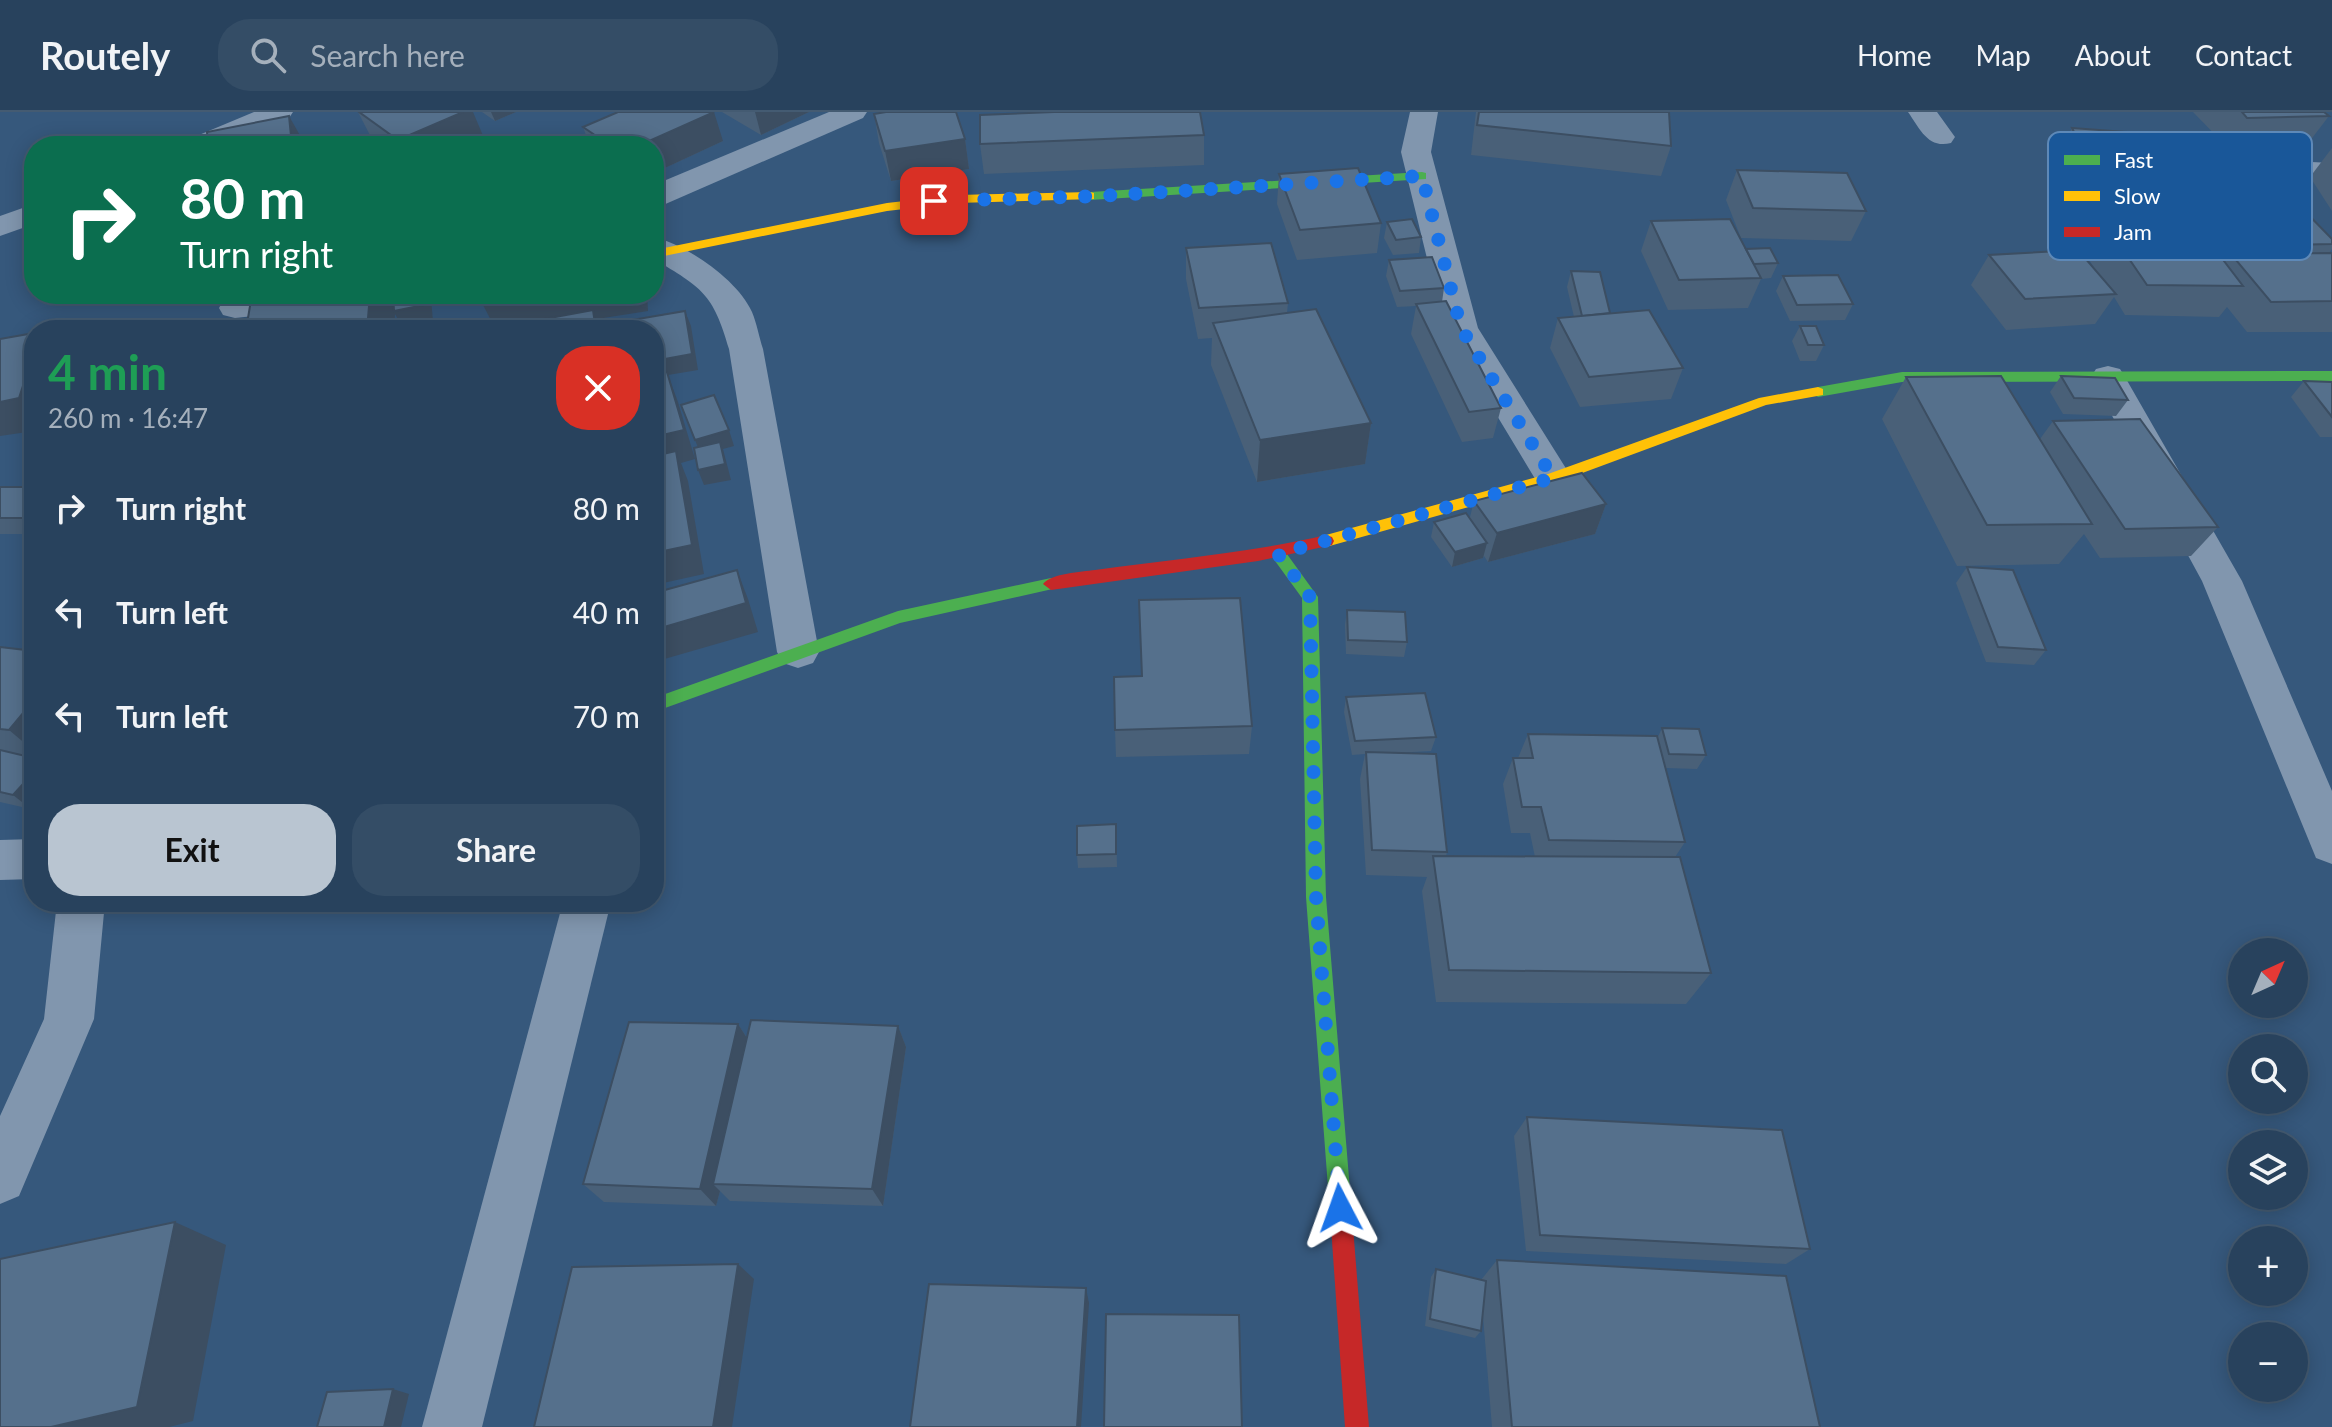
<!DOCTYPE html>
<meta charset="utf-8">
<style>
:root{--surface:#28425d;--page:#344d66;--text:#f1f3f6;--muted:#a5b0bc;--line:#445b72;--accent:#b9c5d1}
body{margin:0;font-family:Lato,sans-serif;background:var(--page);color:var(--text);height:100vh;display:flex;flex-direction:column;font-size:30px;white-space:nowrap}
*{box-sizing:border-box;margin:0}
p{font-size:26px;color:var(--muted)}
.icon{flex:none;width:44px;height:44px;fill:none;stroke:currentColor;stroke-width:2;stroke-linecap:round;stroke-linejoin:round}
.map{position:relative;flex:1;overflow:hidden}
.sheet{position:absolute;left:24px;top:208px;width:640px;height:592px;display:flex;flex-direction:column;background:var(--surface);border-radius:32px;box-shadow:0 4px 20px #0003,0 0 0 2px var(--line)}
.sheet>*{flex:none}
.guide{position:absolute;left:24px;top:24px;width:640px;height:168px;border-radius:32px;box-shadow:0 4px 20px #0003,0 0 0 2px var(--line);background:#0b6e4f;color:#fff;overflow:hidden}
.needle{width:52px;rotate:44deg}
.buttons{position:absolute;left:2228px;top:826px;display:grid;gap:16px}
.buttons a{display:grid;place-items:center;width:80px;height:80px;border-radius:50%;background:var(--surface);box-shadow:0 4px 20px #0003,0 0 0 2px var(--line);font-size:40px}
.pin{position:absolute;display:grid;place-items:center;width:68px;height:68px;color:#fff;margin:-34px;border-radius:16px;box-shadow:0 4px 12px #0006}
.me{position:absolute;width:88px;margin:-44px;rotate:356deg;stroke-linejoin:round;filter:drop-shadow(0 0 6px #0008)}
.turn{display:flex;align-items:center;gap:28px;height:168px;padding:0 24px;font-size:36px}
.turn .icon{width:104px;height:104px;stroke-width:2.5}
.turn b{display:block;font-size:56px;line-height:68px}
.round{display:grid;place-items:center;flex:none;width:84px;height:84px;border-radius:32px;background:var(--page)}
.overview{display:flex;align-items:center;justify-content:space-between;height:136px;padding:0 24px}
h1{font-size:48px;font-weight:700;line-height:60px;color:#1e9e55}
.action{display:flex;gap:16px;margin-top:auto;padding:16px 24px}
.action a{flex:1;height:92px;border-radius:32px;background:var(--accent);color:#111;font-size:32px;font-weight:700;line-height:92px;text-align:center}
.action a+a{background:var(--page);color:var(--text)}
ul{padding:0;list-style:none}
li{display:flex;align-items:center;gap:24px;height:104px;padding:0 24px}
li div{flex:1}
li b{display:block;font-size:30px}
li em{font-style:normal}
header{display:flex;align-items:center;gap:48px;box-sizing:border-box;height:112px;padding:0 40px;background:var(--surface);border-bottom:2px solid var(--line)}
header strong{font-size:38px}
nav{display:flex;gap:44px;margin-inline-start:auto;font-size:28px}
.search{width:560px;height:72px;background:var(--page);display:flex;align-items:center;gap:20px;box-sizing:border-box;padding:0 28px;border-radius:32px;color:var(--muted);font-size:30px}
.map>svg:first-child{display:block}
.lines{fill:none;stroke-linecap:round;stroke-linejoin:round}
.street{fill:#8196ae;fill-rule:evenodd}
.fast{fill:#4caf50;fill-rule:evenodd}
.slow{fill:#ffc107;fill-rule:evenodd}
.jam{fill:#c62828;fill-rule:evenodd}
.wall{fill:#496078}
.shaded-wall{fill:#3c4e62}
.building{fill:#55708c;stroke:#3c4e62;stroke-width:2}
.route{stroke:#1a73e8;stroke-width:14;stroke-dasharray:0 25.2}
.key{fill:#195799;stroke:#5e89b8;stroke-width:2}
.key-label{font-size:22px;fill:#fff}
</style>
<header>
<strong>Routely</strong>
<div class="search"><svg class="icon" aria-label="search" viewBox="0 0 24 24"><circle cx="10" cy="10" r="6"/><path d="M15 15l6 6"/></svg>Search here</div>
<nav><a>Home</a><a>Map</a><a>About</a><a>Contact</a></nav>
</header>
<div class="map">
<svg width="2332" height="1315" viewBox="0 0 2332 1315">
<rect width="100%" height="100%" fill="#36587c"/>
<g class="lines">
<!-- street -->
<g class="street">
<polygon points="254,0 293,0 289,6 222,34 182,34 187,28"/>
<polygon points="829,0 867,0 863,6 654,97 654,73"/>
<polygon points="1410,0 1438,0 1431,40 1478,216 1572,366 1566,375 1553,379 1540,375 1444,216 1401,40"/>
<path d="M1908,0H1937L1955,25L1951,31C1928,37 1920,17 1908,0Z"/>
<polygon points="2176,43 2332,51 2332,69 2166,58 2161,52 2166,46"/>
<polygon points="34,92 34,112 0,124 0,104"/>
<path d="M654,125C687,133 738,168 752,200C757,212 759,225 763,237L819,540L813,551L798,556L783,551L777,540L729,237C713,181 702,176 654,147Z"/>
<polygon points="272,182 383,182 379,189 367,192 235,206 223,203 219,196 223,189"/>
<polygon points="2108,254 2120,257 2125,265 2242,469 2332,679 2332,752 2316,746 2202,469 2091,265 2096,257"/>
<polygon points="34,727 34,767 0,768 0,728"/>
<polygon points="57,790 105,790 94,907 19,1084 0,1092 0,1004 44,907"/>
<polygon points="563,790 611,790 482,1315 422,1315"/>
</g>
<!-- fast -->
<g class="fast">
<polygon points="1422,60 1426,61 1426,67 1090,88 1084,84 1090,80"/>
<polygon points="2332,259 2332,269 1902,270 1818,285 1811,280 1818,275 1902,260"/>
<polygon points="1278,436 1284,438 1318,485 1326,785 1353,1115 1350,1123 1342,1126 1334,1123 1331,1115 1306,785 1302,486 1270,442"/>
<polygon points="1051,466 1057,468 1059,472 1057,476 900,511 654,600 654,586 898,499"/>
</g>
<!-- slow -->
<g class="slow">
<polygon points="1090,80 1094,81 1094,87 957,91 887,99 664,144 658,140 664,136 887,91 957,83"/>
<polygon points="1818,275 1823,277 1823,283 1766,293 1558,370 1326,435 1318,429 1326,423 1548,362 1759,286"/>
</g>
<!-- jam -->
<g class="jam">
<path d="M1326,423L1332,425L1334,429L1332,433L1258,449L1051,478L1043,472C1052,461 1081,460 1095,458C1172,447 1250,441 1326,423Z"/>
<polygon points="1342,1104 1350,1107 1353,1115 1369,1315 1345,1315 1331,1115 1334,1107"/>
</g>
</g>
<!-- wall -->
<g class="wall">
<polygon points="358,0 484,26 467,34 380,34 373,29"/>
<polygon points="482,0 516,0 495,9"/>
<polygon points="722,0 809,0 761,23"/>
<polygon points="1054,0 1201,0 1204,23 1204,53 984,62 980,32"/>
<polygon points="1476,0 1669,0 1671,34 1661,64 1471,43"/>
<polygon points="2193,0 2324,0 2329,4 2306,34 2227,35"/>
<polygon points="874,2 965,27 969,57 891,69 879,31"/>
<polygon points="583,15 723,29 654,61 654,34 590,34"/>
<polygon points="2072,16 2179,68 2167,86 2190,104 2201,89 2332,127 2332,137 2329,141 2332,141 2332,220 2247,220 2227,195 2219,205 2125,203 2114,185 2095,212 2006,218 1971,173 1989,143 2098,162 2068,114 2081,93 2077,92 2055,46"/>
<polygon points="2332,36 2332,99 2310,65"/>
<polygon points="1737,58 1866,99 1851,129 1741,126 1726,88"/>
<polygon points="1279,62 1381,111 1377,141 1297,148 1277,92"/>
<polygon points="1651,109 1746,137 1778,151 1771,166 1761,167 1748,196 1668,198 1641,139"/>
<polygon points="1387,110 1421,125 1419,141 1393,143 1384,126"/>
<polygon points="1186,136 1288,191 1287,201 1371,311 1365,352 1257,370 1211,253 1212,226 1198,227 1186,167"/>
<polygon points="1389,148 1444,176 1442,190 1501,296 1493,326 1462,330 1411,222 1416,194 1397,195 1386,164"/>
<polygon points="1571,159 1610,201 1683,256 1671,287 1580,295 1550,236 1558,206 1574,205 1567,175"/>
<polygon points="1783,164 1853,192 1845,208 1790,209 1776,179"/>
<polygon points="1800,214 1824,233 1816,249 1800,249 1792,229"/>
<polygon points="2061,264 2128,288 2116,304 2063,302 2050,280"/>
<polygon points="1906,265 2040,327 2053,309 2218,415 2191,444 2100,446 2084,422 2059,452 1957,454 1882,307"/>
<polygon points="2304,269 2332,270 2332,325 2320,325 2291,285"/>
<rect x="0" y="375" width="34" height="47"/>
<polygon points="1474,389 1606,392 1595,422 1488,450 1484,444 1483,446 1452,455 1431,425 1434,410 1470,405"/>
<polygon points="1967,455 2046,538 2034,553 1986,550 1956,471"/>
<polygon points="1347,498 1407,530 1404,545 1346,542 1345,513"/>
<polygon points="0,535 34,539 34,644 20,643 31,697 0,690"/>
<polygon points="1346,585 1436,625 1431,639 1395,641 1447,740 1446,744 1535,745 1530,721 1511,721 1503,672 1513,646 1518,646 1528,622 1658,625 1662,616 1706,643 1697,657 1666,656 1685,730 1675,745 1711,861 1686,892 1436,890 1422,779 1427,765 1366,763 1360,667 1365,642 1352,643 1344,600"/>
<polygon points="1252,614 1249,642 1116,645 1115,618"/>
<polygon points="1116,712 1117,755 1078,756 1077,743"/>
<polygon points="738,912 747,926 898,914 906,935 883,1094 730,1089 720,1079 716,1094 604,1090 583,1072"/>
<polygon points="1527,1005 1810,1137 1786,1152 1526,1139 1514,1024"/>
<polygon points="1497,1148 1820,1315 1492,1315 1483,1204 1481,1219 1475,1226 1425,1214 1431,1165 1436,1157 1481,1168"/>
</g>
<!-- shaded-wall -->
<g class="shaded-wall">
<polygon points="463,0 473,0 484,26 467,34 401,34 398,28"/>
<polygon points="491,0 516,0 495,9"/>
<polygon points="714,0 723,29 654,61 654,34 638,34"/>
<polygon points="755,0 809,0 761,23"/>
<polygon points="289,4 306,34 292,34"/>
<polygon points="965,27 969,57 891,69 885,39"/>
<polygon points="370,182 389,182 396,194 423,182 428,182 431,187 433,209 402,215 395,202 394,218 367,218"/>
<polygon points="547,182 647,182 648,199 597,207 601,218 496,218 482,191"/>
<polygon points="685,199 691,214 698,258 668,263 678,290 695,347 681,351 688,369 704,462 654,473 654,249"/>
<polygon points="34,240 34,319 0,324 0,290"/>
<polygon points="1371,311 1365,352 1257,370 1260,328"/>
<polygon points="729,318 734,334 723,337 731,368 704,373 698,358 701,343 695,328"/>
<polygon points="1606,392 1595,422 1488,450 1497,421"/>
<polygon points="34,400 34,411 29,406"/>
<polygon points="1487,431 1483,446 1452,455 1455,440"/>
<polygon points="737,458 748,487 758,520 654,550 654,518"/>
<polygon points="34,588 34,639 9,618"/>
<polygon points="34,660 34,694 31,697 13,683"/>
<polygon points="738,912 752,934 713,1072 720,1079 716,1094 700,1077"/>
<polygon points="898,914 906,935 883,1094 872,1077"/>
<polygon points="175,1110 226,1133 193,1309 169,1315 51,1315"/>
<polygon points="738,1152 754,1167 732,1315 713,1315"/>
<polygon points="1086,1176 1089,1191 1081,1315 1077,1315"/>
<polygon points="393,1277 409,1282 401,1315 384,1315"/>
</g>
<!-- building -->
<g class="building">
<polygon points="359,0 463,0 398,28"/>
<polygon points="618,0 714,0 638,34 611,34 583,15"/>
<polygon points="886,0 956,0 965,27 885,39 874,2"/>
<polygon points="1054,0 1200,0 1204,23 980,32 980,3"/>
<polygon points="1479,0 1669,0 1671,34 1477,13"/>
<polygon points="2242,0 2324,0 2329,4 2247,6"/>
<polygon points="289,4 292,34 208,34 207,20"/>
<polygon points="2072,16 2153,22 2179,68 2095,62"/>
<polygon points="184,28 184,34 153,34"/>
<polygon points="1358,56 1381,111 1300,118 1279,62"/>
<polygon points="1737,58 1847,61 1866,99 1753,96"/>
<polygon points="2086,84 2176,86 2243,174 2147,173"/>
<polygon points="2292,86 2332,127 2332,132 2241,134 2201,89"/>
<polygon points="1412,107 1421,125 1396,128 1387,110"/>
<polygon points="1730,107 1761,166 1679,168 1651,109"/>
<polygon points="1271,131 1288,191 1199,196 1186,136"/>
<polygon points="1770,136 1778,151 1754,152 1746,137"/>
<polygon points="2078,138 2116,182 2025,187 1989,143"/>
<polygon points="2332,141 2332,189 2271,190 2231,142"/>
<polygon points="1432,145 1444,176 1400,179 1389,148"/>
<polygon points="1571,159 1600,160 1610,201 1582,204"/>
<polygon points="1838,163 1853,192 1797,193 1783,164"/>
<polygon points="252,182 370,182 367,218 246,218"/>
<polygon points="393,182 423,182 424,193 394,199"/>
<polygon points="483,182 547,182 482,191"/>
<polygon points="1446,189 1501,296 1469,300 1416,192"/>
<polygon points="1316,197 1371,311 1260,328 1213,211"/>
<polygon points="593,198 596,218 485,218"/>
<polygon points="1649,198 1683,256 1589,265 1558,206"/>
<polygon points="685,199 692,242 654,249 654,218 627,218 626,209"/>
<polygon points="1800,214 1816,214 1824,233 1808,233"/>
<polygon points="34,221 34,240 19,286 0,290 0,227"/>
<polygon points="667,260 684,318 654,325 654,263"/>
<polygon points="2001,264 2092,412 1987,413 1906,265"/>
<polygon points="2061,264 2115,266 2128,288 2074,286"/>
<polygon points="2304,269 2332,270 2332,305"/>
<polygon points="714,283 729,318 695,328 681,293"/>
<polygon points="2140,307 2218,415 2125,417 2053,309"/>
<polygon points="720,330 725,352 698,358 694,336"/>
<polygon points="676,339 692,433 654,441 654,344"/>
<polygon points="1582,361 1606,392 1497,421 1474,389"/>
<polygon points="0,375 34,375 34,400 29,406 0,406"/>
<polygon points="1466,401 1487,431 1455,440 1434,410"/>
<polygon points="1967,455 2013,458 2046,538 1998,535"/>
<polygon points="737,458 746,491 654,518 654,481"/>
<polygon points="1240,486 1252,614 1115,618 1114,565 1142,564 1139,488"/>
<polygon points="1347,498 1405,500 1407,530 1348,528"/>
<polygon points="0,535 34,539 34,588 9,618 0,617"/>
<polygon points="1425,581 1436,625 1355,629 1346,585"/>
<polygon points="1662,616 1699,617 1706,643 1669,642"/>
<polygon points="1528,622 1657,624 1685,730 1549,728 1541,695 1522,695 1513,646 1533,646"/>
<polygon points="0,638 34,646 34,660 13,683 0,680"/>
<polygon points="1366,640 1436,642 1447,740 1372,738"/>
<polygon points="1116,712 1116,742 1077,743 1077,714"/>
<polygon points="1433,744 1680,745 1711,861 1449,858"/>
<polygon points="751,908 898,914 872,1077 713,1072"/>
<polygon points="629,910 738,912 700,1077 583,1072"/>
<polygon points="1527,1005 1782,1018 1810,1137 1540,1123"/>
<polygon points="175,1110 137,1295 51,1315 0,1315 0,1147"/>
<polygon points="1497,1148 1786,1164 1820,1315 1512,1315"/>
<polygon points="738,1152 713,1315 534,1315 572,1155"/>
<polygon points="1436,1157 1486,1169 1481,1219 1430,1207"/>
<polygon points="929,1172 1086,1176 1077,1315 910,1315"/>
<polygon points="1106,1202 1239,1203 1242,1315 1104,1315"/>
<polygon points="393,1277 384,1315 317,1315 327,1280"/>
</g>
<g class="lines">
<!-- route -->
<polyline class="route" points="934,89 1100,84 1422,64 1461,216 1553,366 1278,442 1310,485 1316,785 1340,1096"/>
</g>
<!-- legend -->
<rect x="2048" y="20" width="264" height="128" rx="12" class="key"/>
<rect x="2064" y="43" width="36" height="10" fill="#4caf50"/>
<rect x="2064" y="79" width="36" height="10" fill="#ffc107"/>
<rect x="2064" y="115" width="36" height="10" fill="#c62828"/>
<g class="key-label">
<text x="2114" y="56">Fast</text>
<text x="2114" y="92">Slow</text>
<text x="2114" y="128">Jam</text>
</g>
</svg>
<div class="buttons">
<a><svg class="needle" viewBox="-14 -14 28 28"><path d="M0-13l5 13h-10z" fill="#e53935"/><path d="M0 13l5-13h-10z" fill="#a5b0bc"/></svg></a>
<a><svg class="icon" aria-label="search" viewBox="0 0 24 24"><circle cx="10" cy="10" r="6"/><path d="M15 15l6 6"/></svg></a>
<a><svg class="icon" aria-label="layers" viewBox="0 0 24 24"><path d="M12 4l9 5-9 5-9-5zM3 14l9 5 9-5"/></svg></a>
<a>+</a>
<a>−</a>
</div>
<div class="pin" style="left:934px;top:89px;background:#d93025"><svg class="icon" aria-label="arrive" viewBox="0 0 24 24"><path d="M6 21V4h12l-3 4 3 4H6"/></svg></div>
<svg class="me" style="left:1340px;top:1096px" viewBox="-20 -20 40 40"><path d="M0-17L14 15 0 8-14 15z" fill="#1a73e8" stroke="#fff" stroke-width="4"/></svg>
<div class="guide">
<div class="turn"><svg class="icon" aria-label="right" viewBox="0 0 24 24"><path d="M7 20v-9h11M14 6l5 5-5 5"/></svg><div><b>80 m</b>Turn right</div></div>
</div>
<section class="sheet">
<div class="overview"><div><h1>4 min</h1><p>260 m · 16:47</p></div><a class="round" style="background:#d93025;color:#fff"><svg class="icon" aria-label="close" viewBox="0 0 24 24"><path d="M6 6l12 12M18 6L6 18"/></svg></a></div>
<ul>
<li><svg class="icon" aria-label="right" viewBox="0 0 24 24"><path d="M7 20v-9h11M14 6l5 5-5 5"/></svg><div><b>Turn right</b></div><em>80 m</em></li>
<li><svg class="icon" aria-label="left" viewBox="0 0 24 24"><path d="M17 20v-9H6M10 6l-5 5 5 5"/></svg><div><b>Turn left</b></div><em>40 m</em></li>
<li><svg class="icon" aria-label="left" viewBox="0 0 24 24"><path d="M17 20v-9H6M10 6l-5 5 5 5"/></svg><div><b>Turn left</b></div><em>70 m</em></li>
</ul>
<div class="action"><a>Exit</a><a>Share</a></div>
</section>
</div>
